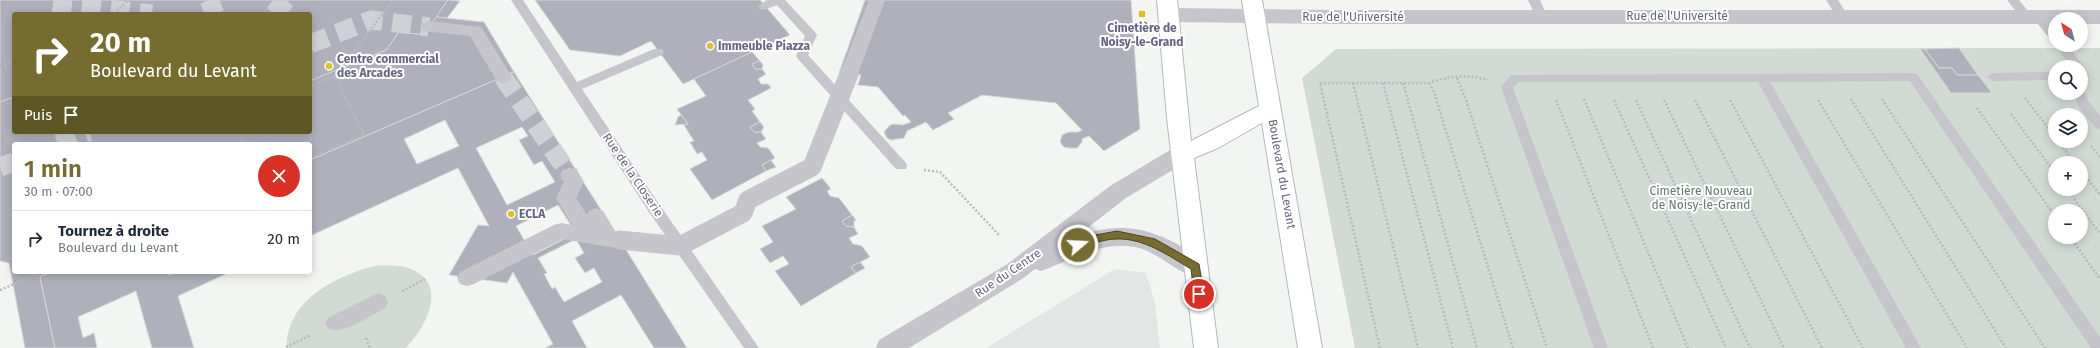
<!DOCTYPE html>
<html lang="fr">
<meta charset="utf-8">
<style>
:root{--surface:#fff;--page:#f6f6f7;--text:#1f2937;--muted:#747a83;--line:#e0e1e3;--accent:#766c2f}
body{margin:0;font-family:"Fira Sans",sans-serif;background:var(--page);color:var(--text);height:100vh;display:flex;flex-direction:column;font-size:15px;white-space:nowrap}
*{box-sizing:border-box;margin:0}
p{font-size:13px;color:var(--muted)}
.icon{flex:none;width:22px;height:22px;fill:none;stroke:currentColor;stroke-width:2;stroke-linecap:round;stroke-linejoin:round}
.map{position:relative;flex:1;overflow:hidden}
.side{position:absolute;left:12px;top:142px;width:300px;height:132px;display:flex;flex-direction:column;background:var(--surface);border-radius:4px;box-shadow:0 2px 10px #0003}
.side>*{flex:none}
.guide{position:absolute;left:12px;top:12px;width:300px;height:122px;border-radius:4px;box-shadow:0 2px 10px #0003;background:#766c2f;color:#fff;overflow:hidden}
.needle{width:26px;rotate:324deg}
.controls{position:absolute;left:2048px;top:12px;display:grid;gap:8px}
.controls a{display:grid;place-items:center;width:40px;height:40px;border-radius:50%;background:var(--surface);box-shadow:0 2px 10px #0003;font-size:20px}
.pin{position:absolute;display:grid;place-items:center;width:34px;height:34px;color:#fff;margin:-17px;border:2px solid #fff;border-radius:50%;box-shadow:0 1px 4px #0007}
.me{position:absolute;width:44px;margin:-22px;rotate:71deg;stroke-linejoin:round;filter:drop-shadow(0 0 3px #0008)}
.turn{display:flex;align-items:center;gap:14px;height:84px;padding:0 12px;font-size:18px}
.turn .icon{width:52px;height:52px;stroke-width:2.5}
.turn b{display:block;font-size:28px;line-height:34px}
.then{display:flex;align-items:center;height:38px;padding:0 12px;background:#0003;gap:8px;font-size:15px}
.round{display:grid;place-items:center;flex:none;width:42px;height:42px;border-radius:21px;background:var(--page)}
.headline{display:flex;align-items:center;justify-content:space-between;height:68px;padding:0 12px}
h1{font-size:24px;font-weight:600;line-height:30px;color:var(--accent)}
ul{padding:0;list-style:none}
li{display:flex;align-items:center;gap:12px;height:56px;padding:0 12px;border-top:1px solid var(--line)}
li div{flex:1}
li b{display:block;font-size:15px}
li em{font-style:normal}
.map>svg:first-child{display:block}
.built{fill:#e4e6e5}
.green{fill:#d1dad3;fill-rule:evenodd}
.building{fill:#afb0bb;stroke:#d5d7d4;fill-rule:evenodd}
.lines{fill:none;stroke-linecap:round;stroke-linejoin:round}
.pedestrian-tunnel{stroke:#d0d1d6;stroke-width:19;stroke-dasharray:19 10;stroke-linecap:butt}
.secondary-casing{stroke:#b7b7bf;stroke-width:2}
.path{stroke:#bababe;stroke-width:2.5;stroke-dasharray:2 2;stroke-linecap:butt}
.service{fill:#c5c5cb;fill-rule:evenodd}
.pedestrian{fill:#c5c5cb;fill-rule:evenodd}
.minor{fill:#c5c5cb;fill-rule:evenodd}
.secondary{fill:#fff;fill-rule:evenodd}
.pedestrian-bridge{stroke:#c5c5cb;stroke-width:19}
.route{fill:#766c2f;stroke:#4d461f}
.poi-dot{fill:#e1be26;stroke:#fff;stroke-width:1.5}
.labels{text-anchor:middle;stroke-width:4;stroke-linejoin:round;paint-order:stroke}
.street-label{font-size:12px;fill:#656482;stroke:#fff}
.poi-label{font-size:12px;font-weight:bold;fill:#656482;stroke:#fff;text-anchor:start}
.park-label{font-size:12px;fill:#637a6c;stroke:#fff}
</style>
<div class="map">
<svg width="2100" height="348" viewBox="0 0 2100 348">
<rect width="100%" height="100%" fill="#f3f5f2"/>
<!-- built -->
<polygon class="built" points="1115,269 1146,273 1155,303 1160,348 986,348"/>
<!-- green -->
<g class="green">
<path d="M2100,48V348H1355L1302,78L1336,49ZM2055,67H2081V93H2055ZM2055,115H2081V141H2055ZM2055,163H2081V189H2055ZM2055,211H2081V237H2055Z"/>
<path d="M378,265C385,266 393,265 400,266C451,276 430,323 406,348H287C286,299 338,275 378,265Z"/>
</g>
<!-- building -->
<g class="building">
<polygon points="0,0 448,0 424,35 399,32 386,50 310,81 310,14 14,14 14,97 0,102"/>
<polygon points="448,0 460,1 447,18 436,17"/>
<polygon points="535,0 760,0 790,35 683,84 651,41 620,56 570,50"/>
<polygon points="865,0 1131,0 1140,129 1104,151 1089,136 1082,139 1082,142 1077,148 1069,148 1064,147 1060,142 1062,135 1069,132 1078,132 1082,130 1056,103 982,95 948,113 954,119 933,130 926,122 907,131 904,138 891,140 887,138 884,132 889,126 893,124 903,125 911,122 905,115 903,116 878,87 858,85 861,75 839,73"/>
<polygon points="436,17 484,22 514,72 310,160 310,144 14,144 14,272 51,272 40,277 55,348 25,348 9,263 0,261 0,102 14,97 14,132 310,132 310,81 386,50 399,32 424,35"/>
<polygon points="1959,48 1978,75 1957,75 1952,68 1939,68 1925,49"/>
<polygon points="1920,49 1925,49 1939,68 1952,68 1957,75 1978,75 1992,93 1951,93"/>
<polygon points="752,52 760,61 752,64 755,69 762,69 766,74 758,79 761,84 768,84 771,88 748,100 755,109 752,111 760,122 750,127 754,132 761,132 766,139 757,143 760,147 768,148 775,158 762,165 766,171 712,200 690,169 707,160 702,152 697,154 690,142 694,141 684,125 688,124 677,109 706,96 694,79"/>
<polygon points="760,61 763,65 762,69 755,69 752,64"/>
<path d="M514,72L620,240L687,348H654L621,295L572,321L587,348H545L553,344L513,272L507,283L449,275L478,225L489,226L458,168L310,236V160ZM445,120L459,146L417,164L404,139ZM522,127L528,136L519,140L534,165L542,161L555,182L507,205L476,148ZM558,205L576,233L533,255L516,226ZM576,239L584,253L575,258L585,273L594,268L602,282L564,302L555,287L552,289L544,274L547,273L538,258Z"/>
<polygon points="681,115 688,124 675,125 678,117"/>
<polygon points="760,122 764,127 761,132 754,132 750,127"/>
<polygon points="771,160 776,167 766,171 762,165"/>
<polygon points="822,178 831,189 827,191 830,196 839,198 852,215 842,221 846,226 854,227 858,234 849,238 853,244 862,246 870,257 851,267 856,273 801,306 775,271 789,264 783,256 770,263 760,249 773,242 762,226 796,209 786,197"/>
<polygon points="852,215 856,220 854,221 854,227 846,226 842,221"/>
<polygon points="860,262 865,268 856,273 851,267"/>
<polygon points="51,272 168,272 169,275 175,272 230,272 178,296 194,348 152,348 136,291 78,317 83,338 94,333 97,348 55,348 40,277"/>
</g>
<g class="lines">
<!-- pedestrian-tunnel -->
<g class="pedestrian-tunnel">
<polyline points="209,0 215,14"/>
<polyline points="53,3 152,14"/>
<polyline points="274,14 286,0"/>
<polyline points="310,44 371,20 429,27"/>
<polyline points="503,77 570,175"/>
<polyline points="58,144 89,132"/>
<polyline points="0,167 14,162"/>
</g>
<!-- secondary casing -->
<g class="secondary-casing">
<polygon id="secondary" points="1157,0 1177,0 1191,141 1259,106 1242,0 1262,0 1322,348 1298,348 1262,123 1218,148 1194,158 1218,348 1194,348 1167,118"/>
</g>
<!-- path -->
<g class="path">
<polyline points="114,14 128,0"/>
<polyline points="0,66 14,61"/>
<polyline points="1457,78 1466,100 1547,348"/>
<polyline points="1353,83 1418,348"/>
<polyline points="1383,83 1453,348"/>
<polyline points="1403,83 1477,348"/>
<polyline points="1429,83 1434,92 1513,348"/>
<polyline points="310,86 335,76"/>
<polyline points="2025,98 2055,137"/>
<polyline points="1584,99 1688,348"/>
<polyline points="1851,99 2006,348"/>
<polyline points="1882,99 2045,348"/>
<polyline points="1556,100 1653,348"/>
<polyline points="1614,100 1726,348"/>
<polyline points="1636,100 1750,348"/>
<polyline points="1664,100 1784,348"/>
<polyline points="1695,100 1822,348"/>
<polyline points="1730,100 1863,348"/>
<polyline points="1818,100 1967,348"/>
<polyline points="1977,108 2055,216"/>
<polyline points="2011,114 2055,173"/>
<polyline points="239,132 244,144"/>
<polyline points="2058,141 2075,163"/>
<polyline points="2091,146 2100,157"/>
<polyline points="310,158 364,135 335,76 393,0"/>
<polyline points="924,170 940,172 1000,236"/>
<polyline points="2081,170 2100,195"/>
<polyline points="2067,189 2100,234"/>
<polyline points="2070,237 2100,279"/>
<polyline points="0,290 42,272"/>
<polyline points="402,291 425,279"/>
<polyline points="366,338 370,348"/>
<polyline points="286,347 311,335"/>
<path d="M1380,348L1320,83H1429C1448,76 1468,74 1488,80"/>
</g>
<!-- service -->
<g class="service">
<polygon points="511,0 523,0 577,82 654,49 662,49 664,52 662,55 582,89 657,201 759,348 744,348 647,209"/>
<polygon points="767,0 785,0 815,32 817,35 808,55 906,163 907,166 906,169 896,169 798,59 796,56 805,36 777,5 764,10 760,9 758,6"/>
<polygon points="1528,0 1540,0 1547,16 1545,19 1537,19"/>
<polygon points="1826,0 1838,0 1848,16 1846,19 1838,19"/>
<polygon points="2007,0 2019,0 2032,16 2030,19 2022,19"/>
<polygon points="2038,13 2042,14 2055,29 2055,41 2051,40 2032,17"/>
<polygon points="2055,45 2067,45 2085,68 2089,76 2085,87 2081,88 2081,67 2071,67"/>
<polygon points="2055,72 2055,80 1993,81 1987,77 1993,73"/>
<polygon points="1913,73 1917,74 2100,337 2100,348 2091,348 1910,81 1770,82 1921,348 1906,348 1758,82 1518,82 1513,88 1608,348 1594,348 1501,87 1511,75"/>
<polygon points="2081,89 2083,90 2089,102 2100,116 2100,130 2096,128 2079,107 2073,93 2081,93"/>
</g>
<!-- pedestrian -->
<g class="pedestrian">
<polygon points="869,0 885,0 858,74 855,78 849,80 843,78 840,74"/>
<polygon points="429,21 481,27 512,77 509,81 503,83 497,81 470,36 423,31 421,27 423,23"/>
<polygon points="570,168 577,170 584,182 576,198 587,215 589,211 596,208 603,211 615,231 627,234 630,240 627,246 620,248 609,247 563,239 474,284 467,286 460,284 457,278 460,272 554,225 561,223 572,225 556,198 564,182 560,175 563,170"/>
<path d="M378,293L385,296L388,302L385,308C371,315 344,335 329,329L325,323L329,317Z"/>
</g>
<!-- minor -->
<g class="minor">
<polygon points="1169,8 1338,10 2100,10 2100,24 2081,24 2081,19 2055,19 2055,24 1338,24 1169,22 1162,20 1159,15 1162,10"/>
<path d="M1183,145L1191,147L1194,153L1191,159L1126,198L1077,236C1119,222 1149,226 1187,250C1195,255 1203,258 1208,267L1204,274C1202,275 1198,277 1196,276C1180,276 1156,250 1135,247C1100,241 1072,260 1041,271L1035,269L1022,279L909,348H876L879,340L1006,265L1110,186L1175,147Z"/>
</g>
<!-- secondary -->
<use href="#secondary" class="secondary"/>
<!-- pedestrian-bridge -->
<polyline class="pedestrian-bridge" points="620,240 680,246 743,213 748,200 812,167 849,74"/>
</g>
<!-- route -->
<path class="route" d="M1117,231L1155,239L1199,264L1204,294L1203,297L1199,298L1194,294L1191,269C1169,256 1144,238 1117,239C1103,239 1090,245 1078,249L1073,245L1074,243L1090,236Z"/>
<!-- markers -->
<g class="poi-dot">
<rect x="1138" y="10" width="8" height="8" rx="2"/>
<circle cx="710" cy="46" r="4"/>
<circle cx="329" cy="66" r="4"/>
<circle cx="511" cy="214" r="4"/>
</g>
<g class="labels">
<!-- street labels -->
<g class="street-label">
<text x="1677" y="20">Rue de l'Université</text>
<text x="1353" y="21">Rue de l'Université</text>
<text transform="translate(1282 174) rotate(80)" y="4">Boulevard du Levant</text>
<text transform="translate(633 175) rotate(56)" y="4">Rue de la Closerie</text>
<text transform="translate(1008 273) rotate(-34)" y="4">Rue du Centre</text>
</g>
<!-- poi labels -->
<g class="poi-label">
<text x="1142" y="32" text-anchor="middle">Cimetière de<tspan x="1142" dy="14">Noisy-le-Grand</tspan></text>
<text x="718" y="50">Immeuble Piazza</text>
<text x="337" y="63">Centre commercial<tspan x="337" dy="14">des Arcades</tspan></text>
<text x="519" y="218">ECLA</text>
</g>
<!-- park labels -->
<g class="park-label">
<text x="1701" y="195">Cimetière Nouveau<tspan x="1701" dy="14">de Noisy-le-Grand</tspan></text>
</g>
</g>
</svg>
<div class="controls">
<a><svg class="needle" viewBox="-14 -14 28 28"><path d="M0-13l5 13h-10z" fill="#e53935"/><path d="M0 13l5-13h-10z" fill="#747a83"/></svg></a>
<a><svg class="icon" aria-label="search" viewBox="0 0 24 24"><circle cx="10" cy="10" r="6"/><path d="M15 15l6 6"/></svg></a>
<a><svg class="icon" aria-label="layers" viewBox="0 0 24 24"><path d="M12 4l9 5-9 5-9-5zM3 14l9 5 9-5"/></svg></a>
<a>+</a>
<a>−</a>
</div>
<div class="pin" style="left:1199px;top:294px;background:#d93025"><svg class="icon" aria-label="arrive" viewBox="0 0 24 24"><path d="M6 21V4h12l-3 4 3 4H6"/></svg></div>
<svg class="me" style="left:1078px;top:245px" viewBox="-20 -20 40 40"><circle r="17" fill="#766c2f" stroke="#fff" stroke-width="3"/><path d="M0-11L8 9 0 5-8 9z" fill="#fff"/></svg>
<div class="guide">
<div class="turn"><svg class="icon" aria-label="right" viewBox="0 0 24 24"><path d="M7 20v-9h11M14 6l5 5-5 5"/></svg><div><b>20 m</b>Boulevard du Levant</div></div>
<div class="then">Puis<svg class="icon" aria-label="arrive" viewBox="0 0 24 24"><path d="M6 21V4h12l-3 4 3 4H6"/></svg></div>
</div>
<section class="side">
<div class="headline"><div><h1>1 min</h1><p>30 m · 07:00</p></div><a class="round" style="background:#d93025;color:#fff"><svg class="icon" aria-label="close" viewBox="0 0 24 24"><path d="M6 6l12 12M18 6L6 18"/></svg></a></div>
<ul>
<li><svg class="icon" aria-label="right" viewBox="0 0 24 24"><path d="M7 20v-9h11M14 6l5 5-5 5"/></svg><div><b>Tournez à droite</b><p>Boulevard du Levant</p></div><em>20 m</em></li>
</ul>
</section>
</div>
